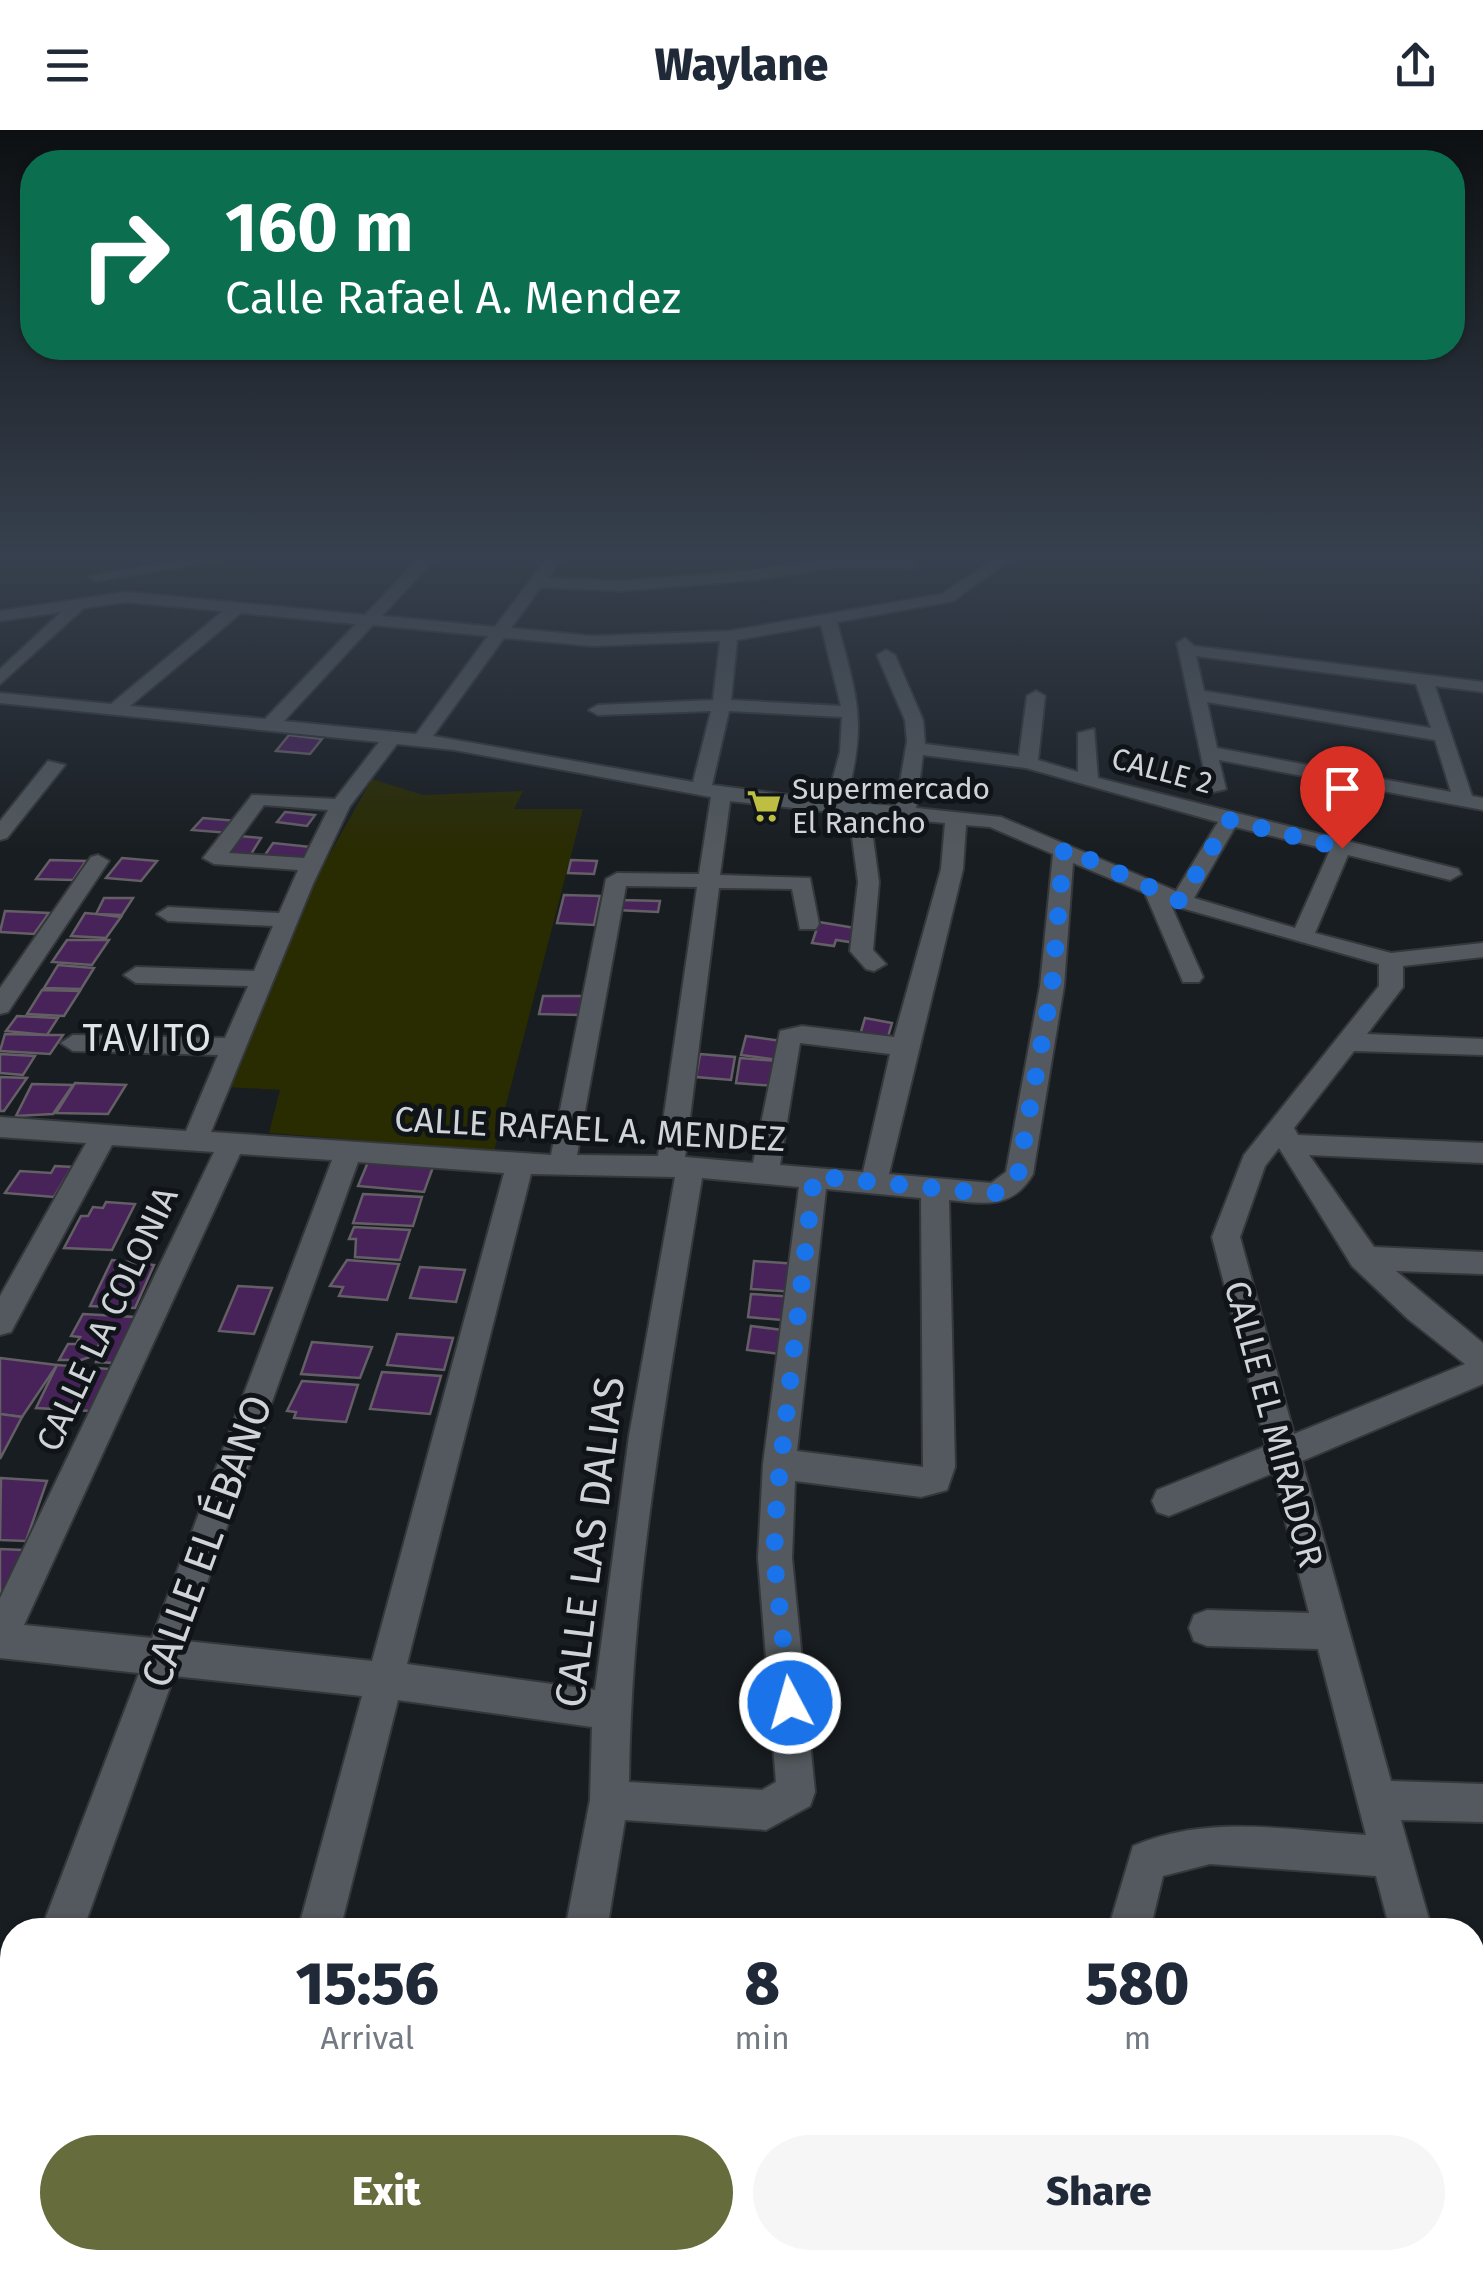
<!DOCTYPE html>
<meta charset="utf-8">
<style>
:root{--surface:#fff;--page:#f6f6f7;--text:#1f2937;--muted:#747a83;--accent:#676c3c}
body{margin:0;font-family:"Fira Sans",sans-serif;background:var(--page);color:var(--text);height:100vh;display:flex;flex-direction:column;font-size:38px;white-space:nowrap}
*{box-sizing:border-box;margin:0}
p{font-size:32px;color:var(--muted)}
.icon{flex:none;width:55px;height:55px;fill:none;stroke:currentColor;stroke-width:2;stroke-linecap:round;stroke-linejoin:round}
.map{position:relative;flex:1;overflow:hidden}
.drawer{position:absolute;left:0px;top:1788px;width:1485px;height:352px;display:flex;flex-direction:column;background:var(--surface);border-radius:40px 40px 0 0;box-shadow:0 2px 8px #0004}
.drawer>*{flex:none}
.top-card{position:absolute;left:20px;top:20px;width:1445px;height:210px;border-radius:40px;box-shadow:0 2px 8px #0004;background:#0b6e4f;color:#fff;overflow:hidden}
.pin{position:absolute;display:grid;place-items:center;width:85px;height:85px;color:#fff;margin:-102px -42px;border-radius:50% 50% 50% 0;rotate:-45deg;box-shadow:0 0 10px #0007}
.pin .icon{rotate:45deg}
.me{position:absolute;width:110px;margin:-55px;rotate:354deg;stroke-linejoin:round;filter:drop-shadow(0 0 8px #0008)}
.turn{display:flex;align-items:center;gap:35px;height:210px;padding:0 40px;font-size:45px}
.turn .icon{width:130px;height:130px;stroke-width:2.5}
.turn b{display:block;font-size:70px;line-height:85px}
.eta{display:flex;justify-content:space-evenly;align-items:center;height:170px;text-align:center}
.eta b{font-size:60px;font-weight:800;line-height:70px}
.cta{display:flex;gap:20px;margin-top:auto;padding:20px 40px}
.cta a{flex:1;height:115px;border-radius:60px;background:var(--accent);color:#fff;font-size:40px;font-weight:800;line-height:115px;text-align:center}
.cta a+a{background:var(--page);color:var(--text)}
header{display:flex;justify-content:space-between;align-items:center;height:130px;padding:0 40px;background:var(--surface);font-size:45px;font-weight:800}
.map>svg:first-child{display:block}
.green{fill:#292b01}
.building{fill:#47235a;stroke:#635f65;stroke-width:2.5}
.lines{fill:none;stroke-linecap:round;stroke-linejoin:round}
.minor-casing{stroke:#35383b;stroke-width:4}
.minor{fill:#53595e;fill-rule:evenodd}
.route{stroke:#1a73e8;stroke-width:18;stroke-dasharray:0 32.4}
.labels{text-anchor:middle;stroke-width:10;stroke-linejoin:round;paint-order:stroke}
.far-street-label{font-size:30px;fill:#d0d3d7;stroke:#0f1418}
.far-poi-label{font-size:30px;fill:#d0d3d7;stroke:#0f1418;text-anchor:start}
.street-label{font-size:35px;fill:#d0d3d7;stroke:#0f1418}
.neighbourhood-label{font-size:38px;letter-spacing:2.5px;fill:#dce3e9;stroke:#0f1418}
.near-street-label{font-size:42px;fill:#d0d3d7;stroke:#0f1418}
</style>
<header><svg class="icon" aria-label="menu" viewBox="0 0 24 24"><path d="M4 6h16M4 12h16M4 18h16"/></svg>Waylane<svg class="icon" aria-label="share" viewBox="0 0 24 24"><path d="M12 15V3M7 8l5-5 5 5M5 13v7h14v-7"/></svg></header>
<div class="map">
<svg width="1483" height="2139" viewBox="0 0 1483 2139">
<rect width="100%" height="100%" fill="#181d21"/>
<!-- green -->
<polygon class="green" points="372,649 423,665 523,661 514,679 583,679 494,1021 269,1003 280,960 227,957 294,787"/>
<!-- building -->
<g class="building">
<polygon points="289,605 322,609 310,624 276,621"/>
<polygon points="285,682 315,685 307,696 277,692"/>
<polygon points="203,688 238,691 229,703 192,700"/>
<polygon points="239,706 261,708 250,726 228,723"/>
<polygon points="273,713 311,717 303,729 265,725"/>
<polygon points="122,728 157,731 141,751 106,748"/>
<polygon points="50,730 86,731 73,750 36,749"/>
<polygon points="571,730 597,731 594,744 568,743"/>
<polygon points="564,765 600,766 594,795 557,793"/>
<polygon points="104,768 133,768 122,785 96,784"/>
<polygon points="620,770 660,771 658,782 617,780"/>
<polygon points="5,781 49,783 34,804 0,802"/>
<polygon points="85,783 96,784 121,787 106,808 71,806"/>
<polygon points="819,792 861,799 856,813 836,810 834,816 812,813"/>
<polygon points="67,810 109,810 92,835 52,832"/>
<polygon points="58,835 94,838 81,859 44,858"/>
<polygon points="42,860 80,861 64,886 27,884"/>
<polygon points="543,866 582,866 580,885 539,884"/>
<polygon points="17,886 58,888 47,905 6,901"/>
<polygon points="865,888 892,893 887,910 860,905"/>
<polygon points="5,904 47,905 63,905 50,924 0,921"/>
<polygon points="746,906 782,911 778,930 741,925"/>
<polygon points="0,924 35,926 23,945 0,943"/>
<polygon points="700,924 735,927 731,950 696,947"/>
<polygon points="740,928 777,931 774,956 736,953"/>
<polygon points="0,947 27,948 4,981 0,981"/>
<polygon points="75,953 126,955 108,984 56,983"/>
<polygon points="32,954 73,955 53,984 16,986"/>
<polygon points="368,1032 433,1037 424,1062 358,1056"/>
<polygon points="55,1036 72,1037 54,1067 5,1063 20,1041 51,1043"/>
<polygon points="363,1064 422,1067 413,1096 353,1093"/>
<polygon points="106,1072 135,1074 112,1120 64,1118 81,1086 88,1086 93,1077 103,1078"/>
<polygon points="354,1097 410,1100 400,1130 355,1127 356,1109 349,1109"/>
<polygon points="112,1130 154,1135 135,1178 90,1176"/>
<polygon points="347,1130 399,1134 387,1170 339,1166 343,1157 330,1156"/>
<polygon points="754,1131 798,1134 796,1162 751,1159"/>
<polygon points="420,1137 465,1140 456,1172 410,1168"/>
<polygon points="238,1156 272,1158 254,1204 219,1201"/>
<polygon points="751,1164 796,1167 793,1191 748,1187"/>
<polygon points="83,1184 135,1187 113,1233 96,1232 103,1217 98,1216 93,1226 81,1230 59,1230 68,1214 76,1214 80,1207 71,1206"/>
<polygon points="751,1196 791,1201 788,1225 747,1220"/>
<polygon points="397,1204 453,1208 444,1240 387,1235"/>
<polygon points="312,1212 372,1217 360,1248 301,1244"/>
<polygon points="0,1228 57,1235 22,1287 0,1284"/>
<polygon points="57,1235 110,1239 90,1281 36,1278"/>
<polygon points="382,1242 441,1246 430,1284 370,1279"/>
<polygon points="302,1251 358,1255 346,1292 294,1288 296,1282 287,1281"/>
<polygon points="0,1284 22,1287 0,1329"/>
<polygon points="1,1348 47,1351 26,1411 0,1410"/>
<polygon points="0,1419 23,1420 0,1469"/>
</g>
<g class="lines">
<!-- minor casing -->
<g class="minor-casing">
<g id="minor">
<polygon points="218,424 254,424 96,451 88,446"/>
<path d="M423,424H439L382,486L495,497L550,424H565L548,448L622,451L753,440L844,426L912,428L920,433L912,438L844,436L753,450L622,461L541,457L511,498L592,506L729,501L942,464L1002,424H1018L953,471L837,492C858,572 867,590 846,672L896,676L907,611L905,590L877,525L886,520L895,525L923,590L925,614L1019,626L1027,566L1036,561L1045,566L1038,630L1078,642V603L1094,599L1098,648L1458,739L1461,744L1450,750L1348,725L1315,803L1391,823L1483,813V827L1403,836V857L1367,904L1483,909V925L1354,921L1294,998L1298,1005L1483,1013V1033L1309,1025L1374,1117L1483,1122V1144L1396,1141L1483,1213V1254L1302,1331L1391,1651L1483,1654V1692L1401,1690L1432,1800H1390L1376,1746L1210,1734L1163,1746L1150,1800H1108L1133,1716C1209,1684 1286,1700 1366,1705L1318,1519L1207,1516L1194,1511L1189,1498L1194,1485L1207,1480L1309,1483L1273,1343L1169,1386L1157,1382L1152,1371L1157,1360L1266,1316L1212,1107L1244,1025L1379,856V834L1171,775L1203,847L1199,852H1183L1145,763L1073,733L1064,856L1033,1044C1013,1079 984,1074 949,1070L955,1337L947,1360L921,1367L795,1351L792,1428L815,1662L810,1676L766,1700L625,1690L607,1800H565L590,1670L592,1597L398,1570L340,1800H298L362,1566L174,1546L83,1800H41L139,1543L0,1528V1468L214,1022L112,1015L11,1202L0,1205V1166L86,1013L0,1007V987L186,1001L218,925L73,921L61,913L73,905L225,908L248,856L136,853L124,845L136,837L254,841L273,796L168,791L157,784L168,777L279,783L298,740L214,734L203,728L252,665L335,669L379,612L0,573V563L111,574L223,481L126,472L84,478L0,554V539L61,482L0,491V481L126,462L365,485ZM241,483L356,494L265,589L130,576ZM373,495L488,506L416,604L284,591ZM821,495L841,576L731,570L737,510ZM504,508L592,516L720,511L713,570L598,575L589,580L598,585L711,581L693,652L433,606ZM729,581L842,587L840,622L827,670L712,655ZM397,614L454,620L711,667L699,744L617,743L606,749L551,1025L211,1002L313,754L350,676ZM923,625L1026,638L1218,692L1176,761L1001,687L916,678ZM730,671L849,684L858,752L850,821L866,839L874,841L886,834L873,820L879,752L870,686L945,693L941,739L894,907L802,896L780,901L753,1033L685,1027L719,758L792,759L800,799H816L819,794L810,748L720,745ZM264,675L328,680L304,728L229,723ZM966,695L990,697L1053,724L1040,856L1006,1042L991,1053L889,1044L963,739ZM1235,697L1330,720L1295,798L1194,768ZM626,756L697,757L658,1026L577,1025ZM800,913L890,924L863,1042L780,1035ZM1279,1018L1352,1136L1408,1189L1465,1234L1294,1304L1240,1107L1265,1036ZM240,1024L332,1030L152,1508L24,1495ZM358,1032L504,1043L372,1531L186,1511ZM531,1044L675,1047L629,1306L595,1560L407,1534ZM702,1048L799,1057L763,1334L758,1428L776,1652L762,1660L629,1652C631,1450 670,1247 702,1048ZM826,1059L921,1068L923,1337L797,1321Z"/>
<path d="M1185,508L1194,516L1483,552V562L1435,556L1472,666L1483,668V680L1219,630L1226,659L1209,663L1177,513ZM1196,526L1416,554L1431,598L1204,561ZM1207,572L1435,610L1451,662L1217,618Z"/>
<polygon points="48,631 65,635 7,708 0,710 0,691"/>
<polygon points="98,725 109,731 8,882 0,884 0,858 91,727"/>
<polygon points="12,1912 12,1985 0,1990 0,1917"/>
<polygon points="1472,1993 1483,1998 1483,2076 1472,2072"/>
<polygon points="211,2128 259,2128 256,2139 208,2139"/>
</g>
</g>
<!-- minor -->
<use href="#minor" class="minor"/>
</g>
<!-- sky -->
<linearGradient id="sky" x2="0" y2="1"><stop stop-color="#0d1012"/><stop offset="0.59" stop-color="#37404e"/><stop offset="1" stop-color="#37404e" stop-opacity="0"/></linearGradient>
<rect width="1483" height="723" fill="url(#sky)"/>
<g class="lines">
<!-- route -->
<polyline class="route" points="790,1573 774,1428 777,1365 814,1046 993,1064 1010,1056 1018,1044 1052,856 1064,718 1180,771 1229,690 1342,718"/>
</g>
<!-- icons -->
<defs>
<g id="supermarket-bare" transform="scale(2.7)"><path d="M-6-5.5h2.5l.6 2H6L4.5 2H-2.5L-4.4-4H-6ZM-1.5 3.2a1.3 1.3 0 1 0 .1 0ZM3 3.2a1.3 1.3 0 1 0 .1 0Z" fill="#bebf42" stroke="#0f1418" stroke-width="2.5" paint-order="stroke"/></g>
</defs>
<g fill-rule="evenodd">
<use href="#supermarket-bare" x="764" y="676"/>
</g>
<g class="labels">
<!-- far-street labels -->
<g class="far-street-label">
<text transform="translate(1162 641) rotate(15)" y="10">CALLE 2</text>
</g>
<!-- far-poi labels -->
<g class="far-poi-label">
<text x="792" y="669">Supermercado<tspan x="792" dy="34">El Rancho</tspan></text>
</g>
<!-- street labels -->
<g class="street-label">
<text transform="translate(590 999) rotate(3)" y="12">CALLE RAFAEL A. MENDEZ</text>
<text transform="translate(107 1189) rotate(-65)" y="12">CALLE LA COLONIA</text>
<text transform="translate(1274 1294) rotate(75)" y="12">CALLE EL MIRADOR</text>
</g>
<!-- neighbourhood labels -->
<g class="neighbourhood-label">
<text x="148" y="921">TAVITO</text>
</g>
<!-- near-street labels -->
<g class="near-street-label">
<text transform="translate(206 1411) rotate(-70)" y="15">CALLE EL ÉBANO</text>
<text transform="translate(589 1412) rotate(-83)" y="15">CALLE LAS DALIAS</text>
</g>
</g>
</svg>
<div class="pin" style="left:1342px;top:718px;background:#d93025"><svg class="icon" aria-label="arrive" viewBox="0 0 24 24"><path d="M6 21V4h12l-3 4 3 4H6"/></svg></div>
<svg class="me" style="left:790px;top:1573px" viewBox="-20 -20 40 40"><circle r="17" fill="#1a73e8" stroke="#fff" stroke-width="3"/><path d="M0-11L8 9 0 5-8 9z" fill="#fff"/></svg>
<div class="top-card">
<div class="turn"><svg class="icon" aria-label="right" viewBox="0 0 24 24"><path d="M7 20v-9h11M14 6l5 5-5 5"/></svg><div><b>160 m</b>Calle Rafael A. Mendez</div></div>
</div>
<section class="drawer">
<div class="eta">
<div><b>15:56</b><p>Arrival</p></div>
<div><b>8</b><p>min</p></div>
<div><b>580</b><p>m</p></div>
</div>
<div class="cta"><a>Exit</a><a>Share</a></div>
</section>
</div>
